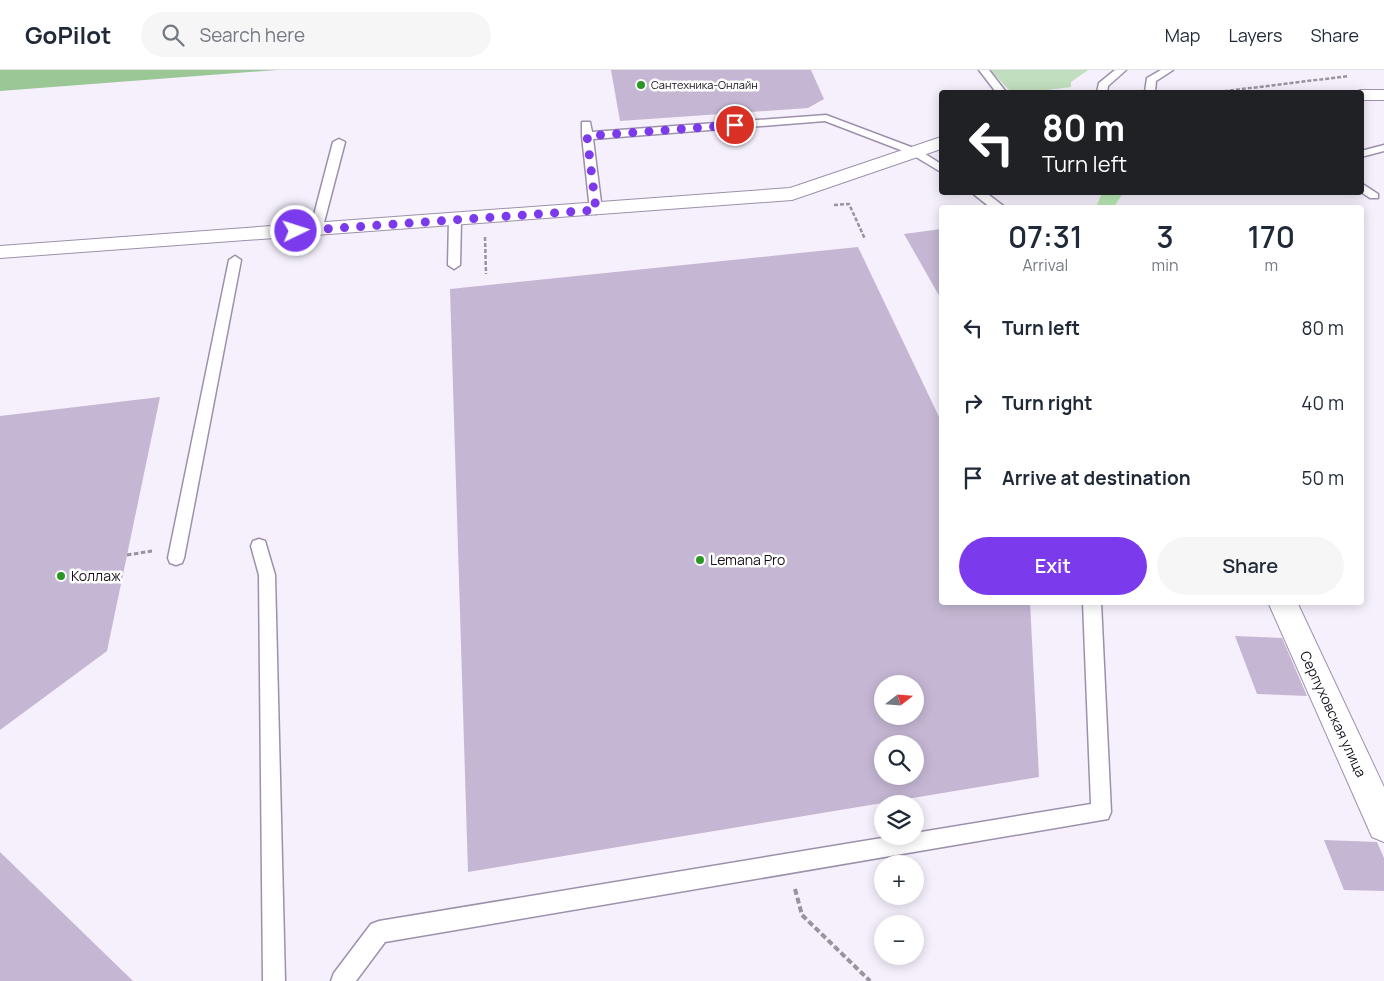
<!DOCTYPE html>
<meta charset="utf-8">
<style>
:root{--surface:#fff;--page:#f6f6f7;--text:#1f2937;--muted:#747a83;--line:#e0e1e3;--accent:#7c3aed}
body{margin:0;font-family:Manrope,sans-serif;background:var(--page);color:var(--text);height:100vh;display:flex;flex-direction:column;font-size:19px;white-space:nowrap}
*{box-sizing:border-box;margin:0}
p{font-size:16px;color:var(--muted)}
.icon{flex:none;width:28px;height:28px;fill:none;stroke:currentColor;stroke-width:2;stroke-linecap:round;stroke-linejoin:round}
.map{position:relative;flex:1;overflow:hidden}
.details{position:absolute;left:939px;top:135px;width:425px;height:400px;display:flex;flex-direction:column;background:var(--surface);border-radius:5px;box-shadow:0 2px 12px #0003}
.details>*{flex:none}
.top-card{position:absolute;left:939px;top:20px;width:425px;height:105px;border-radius:5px;box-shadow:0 2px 12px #0003;background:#202124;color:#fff;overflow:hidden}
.needle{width:32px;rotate:73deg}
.buttons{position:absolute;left:874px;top:605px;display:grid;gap:10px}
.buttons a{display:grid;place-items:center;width:50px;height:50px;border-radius:50%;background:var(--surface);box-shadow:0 2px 12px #0003;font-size:25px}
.pin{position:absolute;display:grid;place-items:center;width:42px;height:42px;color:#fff;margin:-21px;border:2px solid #fff;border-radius:50%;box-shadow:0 1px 5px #0007}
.me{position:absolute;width:55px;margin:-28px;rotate:86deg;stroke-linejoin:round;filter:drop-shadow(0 0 4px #0008)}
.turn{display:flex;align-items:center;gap:18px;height:105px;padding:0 20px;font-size:22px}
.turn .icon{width:65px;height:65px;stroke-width:2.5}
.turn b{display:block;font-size:35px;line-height:42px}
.eta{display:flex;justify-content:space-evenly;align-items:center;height:85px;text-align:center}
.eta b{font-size:30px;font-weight:600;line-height:35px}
.primary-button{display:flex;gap:10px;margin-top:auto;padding:10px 20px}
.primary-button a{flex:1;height:58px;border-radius:30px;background:var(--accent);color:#fff;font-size:20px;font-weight:600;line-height:58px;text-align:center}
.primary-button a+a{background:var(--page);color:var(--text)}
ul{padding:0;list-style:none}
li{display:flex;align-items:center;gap:15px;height:75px;padding:0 20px}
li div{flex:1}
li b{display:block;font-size:19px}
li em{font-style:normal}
header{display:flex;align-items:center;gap:30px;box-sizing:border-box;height:70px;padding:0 25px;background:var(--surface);border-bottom:1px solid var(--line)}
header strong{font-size:24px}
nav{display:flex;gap:28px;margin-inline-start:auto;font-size:18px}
.search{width:350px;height:45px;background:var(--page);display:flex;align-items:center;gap:12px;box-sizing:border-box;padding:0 18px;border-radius:28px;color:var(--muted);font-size:19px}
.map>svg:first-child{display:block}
.green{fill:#c1dfbe}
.forest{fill:#9ac795}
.water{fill:#b9e8b5}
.building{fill:#c5b7d4;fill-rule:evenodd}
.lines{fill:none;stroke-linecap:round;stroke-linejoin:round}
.service-casing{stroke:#9d90ac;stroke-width:3}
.minor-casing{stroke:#9d90ac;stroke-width:2}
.tertiary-casing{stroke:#9d90ac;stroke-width:2}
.path-far2{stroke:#98939f;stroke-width:2.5;stroke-dasharray:4 2;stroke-linecap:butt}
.path-far1{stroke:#98939f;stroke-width:3;stroke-dasharray:4.5 2.5;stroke-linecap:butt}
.path{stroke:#98939f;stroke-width:4;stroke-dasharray:6 3;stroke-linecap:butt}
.service{fill:#fff;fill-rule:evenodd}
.minor{fill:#fff;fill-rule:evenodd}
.tertiary{fill:#fff;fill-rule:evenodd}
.route{stroke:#7c3aed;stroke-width:9;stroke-dasharray:0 16.2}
.poi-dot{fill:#289723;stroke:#fff;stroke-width:2}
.labels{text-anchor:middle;stroke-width:5;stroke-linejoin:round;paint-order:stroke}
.far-poi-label{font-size:11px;fill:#15101a;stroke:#fff;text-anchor:start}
.poi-label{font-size:14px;fill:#15101a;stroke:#fff;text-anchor:start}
.street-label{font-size:14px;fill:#15101a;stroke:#fff}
</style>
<header>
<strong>GoPilot</strong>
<div class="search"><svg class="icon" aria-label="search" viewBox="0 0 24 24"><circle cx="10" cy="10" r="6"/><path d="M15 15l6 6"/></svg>Search here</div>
<nav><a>Map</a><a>Layers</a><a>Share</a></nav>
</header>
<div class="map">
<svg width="1384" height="911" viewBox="0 0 1384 911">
<rect width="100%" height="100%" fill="#f5f0fc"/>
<!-- green -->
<polygon class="green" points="990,0 1088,0 1071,12 1071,17 1032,22 1011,22"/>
<!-- forest -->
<polygon class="forest" points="0,0 277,0 0,21"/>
<!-- water -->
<polygon class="water" points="1102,123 1102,122 1123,123 1114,137 1096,137"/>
<!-- building -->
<g class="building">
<polygon points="611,0 811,0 824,29 808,38 620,51"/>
<polygon points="941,159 941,229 904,164"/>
<path d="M858,177L941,351V532H1030L1039,707L468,802L450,219ZM882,614H915V646H882ZM882,674H915V706H882Z"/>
<polygon points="160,327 107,581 0,660 0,346"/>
<polygon points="1235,566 1282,568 1307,626 1257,624"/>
<polygon points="1324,770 1377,772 1384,788 1384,821 1344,820"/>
<polygon points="0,782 133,911 0,911"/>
</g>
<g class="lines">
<!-- service casing -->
<g class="service-casing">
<g id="service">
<polygon points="979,0 989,0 1006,22 996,22"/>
<polygon points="1115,0 1126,0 1108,16 1107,22 1097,22 1099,13"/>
<polygon points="1161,0 1173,0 1156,11 1155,22 1145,22 1147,8"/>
<polygon points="826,45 919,80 941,94 941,102 911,84 825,51 593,69 602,140 596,144 590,140 582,66 582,52 590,52 592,62"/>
<polygon points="339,69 345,72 322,160 320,163 312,163 310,160 333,72"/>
<polygon points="1384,75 1384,81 1361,87 1361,81"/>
<polygon points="1361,113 1378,124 1378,128 1370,128 1361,122"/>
<polygon points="971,122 985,122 1006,138 991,138"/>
<polygon points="455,146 461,150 460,195 454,199 448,195 449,150"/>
<polygon points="235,186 241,190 184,488 182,493 176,495 170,493 168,488 229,190"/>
<polygon points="259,469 265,471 275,505 285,911 263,911 259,505 251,476 253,471"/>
<polygon points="1083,532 1101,532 1111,742 1108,749 385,872 356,911 331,911 334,903 371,854 379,851 894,766 915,766 915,763 1091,734"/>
</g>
</g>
<!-- minor casing -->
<g class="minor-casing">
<polygon id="minor" points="1268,532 1297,532 1384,717 1384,772 1372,767"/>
</g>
<!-- tertiary casing -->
<g class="tertiary-casing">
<g id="tertiary">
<polygon points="1361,20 1384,20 1384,30 1361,30 1361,22 1354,22"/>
<polygon points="941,67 941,79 792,130 0,188 0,176 790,118"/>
</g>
</g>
<!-- path-far2 -->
<g class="path-far2">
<polyline points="1218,22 1349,6"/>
<polyline points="834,135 849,134 865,169"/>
<polyline points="485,167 486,204"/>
</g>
<!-- path-far1 -->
<polyline class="path-far1" points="127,485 152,481"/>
<!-- path -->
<polyline class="path" points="795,819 802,845 870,911"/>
<!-- service -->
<use href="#service" class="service"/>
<!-- minor -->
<use href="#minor" class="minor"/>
<!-- tertiary -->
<use href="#tertiary" class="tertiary"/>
</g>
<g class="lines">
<!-- route -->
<polyline class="route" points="296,161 596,140 587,66 735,55"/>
</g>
<!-- markers -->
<g class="poi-dot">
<circle cx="641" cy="15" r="5"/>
<circle cx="700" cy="490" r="5"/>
<circle cx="61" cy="506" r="5"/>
</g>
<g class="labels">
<!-- far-poi labels -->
<g class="far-poi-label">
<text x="651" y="19">Сантехника-Онлайн</text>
</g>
<!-- poi labels -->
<g class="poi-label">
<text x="710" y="495">Lemana Pro</text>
<text x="71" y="511">Коллаж</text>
</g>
<!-- street labels -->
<g class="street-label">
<text transform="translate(1333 644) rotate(65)" y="5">Серпуховская улица</text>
</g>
</g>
</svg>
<div class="buttons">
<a><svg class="needle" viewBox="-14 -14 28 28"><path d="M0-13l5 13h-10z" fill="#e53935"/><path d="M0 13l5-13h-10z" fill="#747a83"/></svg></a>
<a><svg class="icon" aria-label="search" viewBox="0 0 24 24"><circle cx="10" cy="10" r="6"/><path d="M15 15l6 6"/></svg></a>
<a><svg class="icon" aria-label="layers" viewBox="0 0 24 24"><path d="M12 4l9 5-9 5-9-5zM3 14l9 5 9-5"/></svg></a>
<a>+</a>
<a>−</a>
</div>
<div class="pin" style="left:735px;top:55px;background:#d93025"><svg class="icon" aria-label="arrive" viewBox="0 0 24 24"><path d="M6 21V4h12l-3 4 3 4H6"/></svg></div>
<svg class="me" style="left:296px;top:161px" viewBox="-20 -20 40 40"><circle r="17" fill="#7c3aed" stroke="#fff" stroke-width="3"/><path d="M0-11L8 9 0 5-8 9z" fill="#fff"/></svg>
<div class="top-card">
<div class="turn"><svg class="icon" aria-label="left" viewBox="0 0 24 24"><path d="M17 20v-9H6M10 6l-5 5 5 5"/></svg><div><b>80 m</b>Turn left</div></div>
</div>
<section class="details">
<div class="eta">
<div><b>07:31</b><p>Arrival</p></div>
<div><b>3</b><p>min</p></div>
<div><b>170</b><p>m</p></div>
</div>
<ul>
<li><svg class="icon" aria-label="left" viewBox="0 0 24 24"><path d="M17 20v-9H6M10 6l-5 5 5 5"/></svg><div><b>Turn left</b></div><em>80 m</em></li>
<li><svg class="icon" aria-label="right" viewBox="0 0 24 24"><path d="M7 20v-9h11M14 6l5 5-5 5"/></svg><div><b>Turn right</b></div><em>40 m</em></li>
<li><svg class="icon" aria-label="arrive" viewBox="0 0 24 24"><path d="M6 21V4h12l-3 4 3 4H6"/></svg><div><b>Arrive at destination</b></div><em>50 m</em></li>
</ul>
<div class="primary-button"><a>Exit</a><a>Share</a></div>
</section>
</div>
